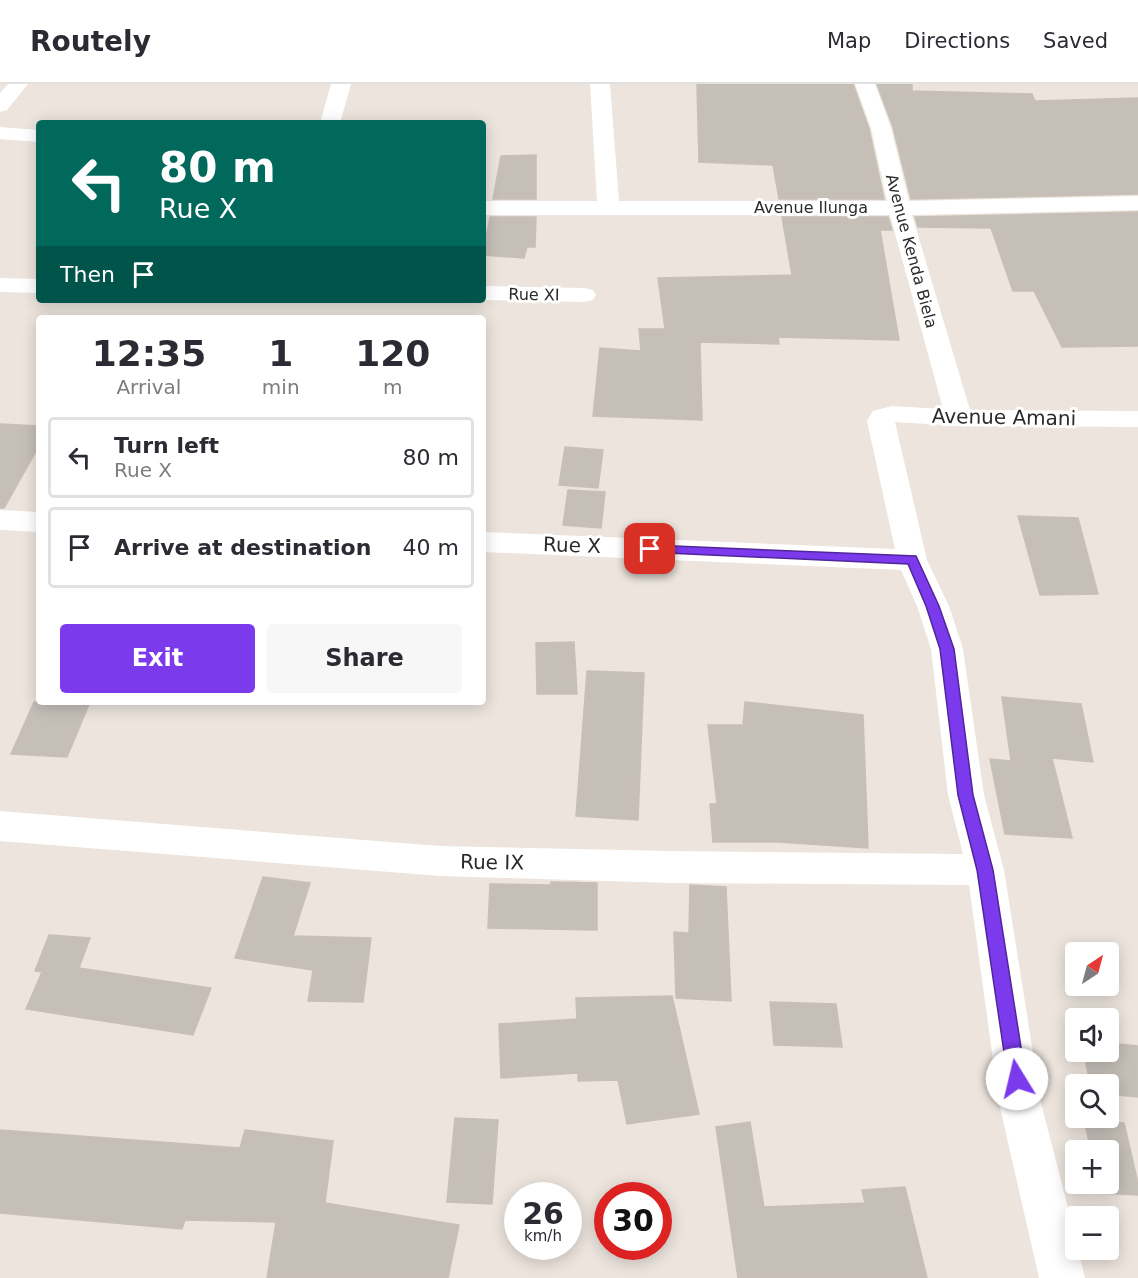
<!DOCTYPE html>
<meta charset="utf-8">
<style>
:root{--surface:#fff;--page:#f7f7f7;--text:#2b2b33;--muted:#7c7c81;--line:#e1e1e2;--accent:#7c3aed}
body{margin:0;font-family:"DejaVu Sans",sans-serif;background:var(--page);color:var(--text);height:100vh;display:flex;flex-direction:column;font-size:22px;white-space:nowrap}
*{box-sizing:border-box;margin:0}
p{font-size:20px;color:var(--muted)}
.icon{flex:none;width:33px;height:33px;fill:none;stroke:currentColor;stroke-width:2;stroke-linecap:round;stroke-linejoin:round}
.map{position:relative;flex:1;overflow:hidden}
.details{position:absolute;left:36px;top:231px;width:450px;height:390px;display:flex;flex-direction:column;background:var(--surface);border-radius:6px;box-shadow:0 3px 15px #0003}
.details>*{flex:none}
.top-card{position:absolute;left:36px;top:36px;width:450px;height:183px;border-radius:6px;box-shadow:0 3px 15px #0003;background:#00695c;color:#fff;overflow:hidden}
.needle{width:39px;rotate:36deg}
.buttons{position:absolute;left:1065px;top:858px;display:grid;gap:12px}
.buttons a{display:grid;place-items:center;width:54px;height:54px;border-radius:6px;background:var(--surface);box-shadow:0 3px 15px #0003;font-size:30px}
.speed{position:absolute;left:504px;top:1098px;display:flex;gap:12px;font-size:30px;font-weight:700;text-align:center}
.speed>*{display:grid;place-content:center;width:78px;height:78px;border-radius:50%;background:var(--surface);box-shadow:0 3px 15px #0003;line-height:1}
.speed small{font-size:15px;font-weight:400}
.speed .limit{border:9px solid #d22;background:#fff;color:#111}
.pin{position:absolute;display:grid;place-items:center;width:51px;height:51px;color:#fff;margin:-26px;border-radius:12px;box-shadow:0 3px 9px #0006}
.me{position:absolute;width:66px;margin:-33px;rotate:351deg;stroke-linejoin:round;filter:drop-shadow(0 0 4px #0008)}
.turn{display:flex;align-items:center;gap:21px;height:126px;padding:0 24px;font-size:27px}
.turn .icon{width:78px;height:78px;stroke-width:2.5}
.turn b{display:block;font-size:42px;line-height:51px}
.then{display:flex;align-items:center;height:57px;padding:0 24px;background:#0003;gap:12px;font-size:22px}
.eta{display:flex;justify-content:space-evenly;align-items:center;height:102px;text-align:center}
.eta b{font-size:36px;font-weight:700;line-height:42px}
.action{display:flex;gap:12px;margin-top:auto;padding:12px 24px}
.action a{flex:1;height:69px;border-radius:6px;background:var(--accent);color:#fff;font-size:24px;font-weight:700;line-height:69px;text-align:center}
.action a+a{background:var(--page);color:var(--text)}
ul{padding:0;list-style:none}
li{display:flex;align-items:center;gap:18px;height:81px;margin:0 12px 9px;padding:0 12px;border:3px solid var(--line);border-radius:6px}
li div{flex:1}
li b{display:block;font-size:22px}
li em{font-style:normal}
header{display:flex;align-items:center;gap:36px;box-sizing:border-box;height:84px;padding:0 30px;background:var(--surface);border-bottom:2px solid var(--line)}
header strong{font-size:28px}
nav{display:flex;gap:33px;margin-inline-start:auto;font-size:21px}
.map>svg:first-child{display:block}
.building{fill:#c5bfb8;stroke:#c8c0b7;stroke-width:1.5}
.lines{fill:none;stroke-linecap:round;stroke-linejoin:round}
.minor{fill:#fff;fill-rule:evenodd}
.route{fill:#7c3aed;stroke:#51269a;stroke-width:1.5}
.labels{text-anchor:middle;stroke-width:6;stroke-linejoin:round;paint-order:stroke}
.far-street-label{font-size:16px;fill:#2b2b2b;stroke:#fff}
.street-label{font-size:20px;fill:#2b2b2b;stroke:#fff}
</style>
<header>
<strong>Routely</strong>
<nav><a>Map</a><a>Directions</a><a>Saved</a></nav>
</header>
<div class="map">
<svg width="1138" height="1194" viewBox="0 0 1138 1194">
<rect width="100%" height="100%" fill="#ece4dd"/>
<!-- building -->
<g class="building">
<polygon points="697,0 853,0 869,45 884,115 779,115 773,81 699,78"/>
<polygon points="877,0 912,0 912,7 1032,10 1035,17 1138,14 1138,110 911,115 893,43"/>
<polygon points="536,71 536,115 493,115 501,72"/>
<polygon points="1138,128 1138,262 1062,263 1034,207 1013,207 991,144 918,143 915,133"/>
<polygon points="490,133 536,133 535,163 527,163 524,174 483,171"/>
<polygon points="782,133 888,133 892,146 880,146 899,256 778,253 779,260 700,258 702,336 593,332 600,264 641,267 639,245 665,245 658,194 792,191"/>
<polygon points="0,340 39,342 39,362 4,424 0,424"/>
<polygon points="565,363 603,366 598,404 559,401"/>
<polygon points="568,406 605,408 601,444 563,441"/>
<polygon points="1018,432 1078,434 1098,510 1040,511"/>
<polygon points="574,558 577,610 537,610 536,559"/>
<polygon points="587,587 644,589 638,736 576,732"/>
<polygon points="1002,613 1081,620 1093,678 1052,674 1072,754 1005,750 990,675 1011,677"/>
<polygon points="34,618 90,618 67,673 11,670"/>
<polygon points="745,618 863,631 868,764 778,758 713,758 710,720 717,720 708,641 743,641"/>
<polygon points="263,793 310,799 293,852 371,854 363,918 308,917 313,886 235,874"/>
<polygon points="551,798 597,799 597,846 488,844 490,800 551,801"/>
<polygon points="690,801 726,803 731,917 676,914 674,848 689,849"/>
<polygon points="49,851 90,854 79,884 211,904 193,951 26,925 42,888 35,887"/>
<polygon points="672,912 699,1030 627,1040 618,996 578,997 578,989 501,994 499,940 577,935 576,914"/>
<polygon points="770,918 836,920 842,963 774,961"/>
<polygon points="1108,959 1138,962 1138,1013 1108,1010 1108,1000 1090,1000 1084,968 1108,968"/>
<polygon points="455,1034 498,1036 492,1120 447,1118"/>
<polygon points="1084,1036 1124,1039 1138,1099 1138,1111 1100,1109 1098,1100 1108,1100 1108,1066 1091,1066"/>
<polygon points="750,1038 764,1123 865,1119 862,1106 905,1103 927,1194 738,1194 716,1043"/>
<polygon points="0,1046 240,1064 245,1046 333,1057 325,1119 459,1141 448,1194 267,1194 276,1138 185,1136 182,1145 0,1129"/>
</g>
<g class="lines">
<!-- minor -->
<g class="minor">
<polygon points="8,0 28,0 7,26 0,28 0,9"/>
<polygon points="331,0 351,0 340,39 320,39"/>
<polygon points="590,0 610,0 619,117 887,117 871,44 855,0 875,0 891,44 909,117 1138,112 1138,126 912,131 970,326 1138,327 1138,343 959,342 895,338 927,476 949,522 963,565 984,711 1004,786 1041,1019 1076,1155 1076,1166 1078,1166 1085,1194 1039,1194 999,1019 969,801 670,799 440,792 0,757 0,727 440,762 670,767 963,770 948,711 931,565 917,522 901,486 483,468 483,448 895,465 867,337 873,327 892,322 943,325 890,131 483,131 483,117 597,117"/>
<polygon points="0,43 39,46 39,58 0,55"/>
<polygon points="0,194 39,195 39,209 0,208"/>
<polygon points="483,202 584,204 593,206 596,211 593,216 584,218 483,216"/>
<polygon points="0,426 39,428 39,448 0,446"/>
</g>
</g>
<!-- route -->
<polygon class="route" points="650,461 916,472 939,522 954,565 973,711 993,786 1026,995 1023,1001 1017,1003 1011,1001 1008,995 977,786 958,711 940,565 926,522 908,480 645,468 644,465 645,462"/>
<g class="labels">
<!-- far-street labels -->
<g class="far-street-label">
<text x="811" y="129">Avenue Ilunga</text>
<text transform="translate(912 167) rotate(75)" y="6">Avenue Kenda Biela</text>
<text transform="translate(534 210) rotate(1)" y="6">Rue XI</text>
</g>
<!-- street labels -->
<g class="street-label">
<text transform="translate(1004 333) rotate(1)" y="7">Avenue Amani</text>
<text transform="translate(572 461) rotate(2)" y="7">Rue X</text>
<text transform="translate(492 778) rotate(1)" y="7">Rue IX</text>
</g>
</g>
</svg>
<div class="buttons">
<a><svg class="needle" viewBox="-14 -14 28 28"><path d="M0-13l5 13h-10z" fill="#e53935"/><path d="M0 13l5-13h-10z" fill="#7c7c81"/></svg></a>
<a><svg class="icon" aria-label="sound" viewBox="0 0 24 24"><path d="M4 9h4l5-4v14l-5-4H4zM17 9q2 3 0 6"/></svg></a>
<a><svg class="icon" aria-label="search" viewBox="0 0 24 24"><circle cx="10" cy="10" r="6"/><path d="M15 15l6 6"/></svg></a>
<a>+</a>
<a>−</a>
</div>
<div class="speed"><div>26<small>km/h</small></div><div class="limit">30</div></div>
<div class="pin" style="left:650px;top:465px;background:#d93025"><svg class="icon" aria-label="arrive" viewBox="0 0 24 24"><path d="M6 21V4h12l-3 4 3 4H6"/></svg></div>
<svg class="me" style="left:1017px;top:995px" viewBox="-20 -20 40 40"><circle r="19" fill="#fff"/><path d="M0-13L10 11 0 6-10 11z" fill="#7c3aed"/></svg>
<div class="top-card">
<div class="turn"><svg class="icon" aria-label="left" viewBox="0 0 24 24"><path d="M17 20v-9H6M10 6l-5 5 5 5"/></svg><div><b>80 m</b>Rue X</div></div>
<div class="then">Then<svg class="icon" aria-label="arrive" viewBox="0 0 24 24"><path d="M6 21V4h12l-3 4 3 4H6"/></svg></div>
</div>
<section class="details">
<div class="eta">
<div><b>12:35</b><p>Arrival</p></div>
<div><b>1</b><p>min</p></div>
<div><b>120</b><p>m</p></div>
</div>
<ul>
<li><svg class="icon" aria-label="left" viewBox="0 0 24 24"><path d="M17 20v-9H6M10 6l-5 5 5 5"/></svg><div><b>Turn left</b><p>Rue X</p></div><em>80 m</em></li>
<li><svg class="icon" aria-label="arrive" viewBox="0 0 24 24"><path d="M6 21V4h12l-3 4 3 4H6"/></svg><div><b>Arrive at destination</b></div><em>40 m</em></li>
</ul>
<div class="action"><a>Exit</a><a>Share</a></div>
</section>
</div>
